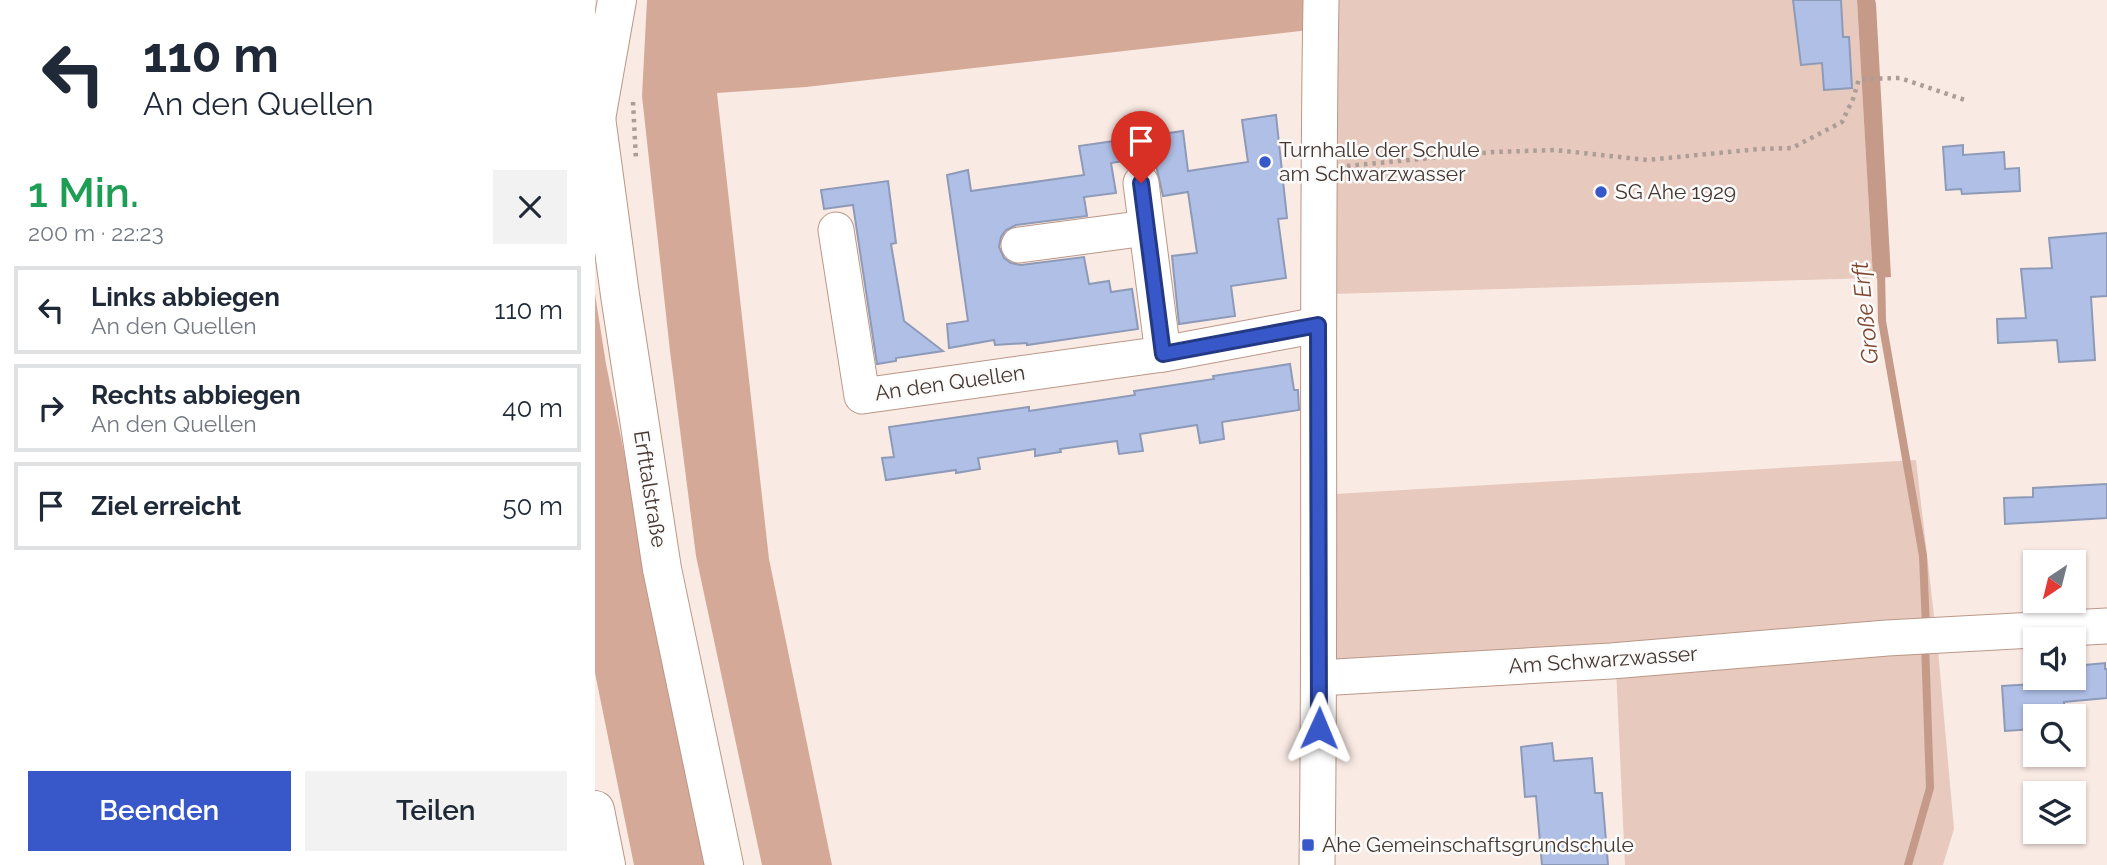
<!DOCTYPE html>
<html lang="de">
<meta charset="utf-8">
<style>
:root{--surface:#fff;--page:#f2f2f3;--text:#1f2937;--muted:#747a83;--line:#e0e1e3;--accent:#3857c9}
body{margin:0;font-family:Raleway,sans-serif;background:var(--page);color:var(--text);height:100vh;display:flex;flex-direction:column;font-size:26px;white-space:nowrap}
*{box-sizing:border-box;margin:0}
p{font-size:23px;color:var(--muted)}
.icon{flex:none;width:38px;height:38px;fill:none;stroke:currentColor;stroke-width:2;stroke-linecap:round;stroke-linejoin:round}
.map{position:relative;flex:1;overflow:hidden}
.side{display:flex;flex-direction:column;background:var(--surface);width:595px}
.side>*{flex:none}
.top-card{background:#fff;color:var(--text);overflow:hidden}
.needle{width:46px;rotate:215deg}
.buttons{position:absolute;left:1428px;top:550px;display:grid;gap:14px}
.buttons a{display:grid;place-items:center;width:63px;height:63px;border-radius:0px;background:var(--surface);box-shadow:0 2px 5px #0004;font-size:35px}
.pin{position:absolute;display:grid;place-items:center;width:60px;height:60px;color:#fff;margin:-72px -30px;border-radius:50% 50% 50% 0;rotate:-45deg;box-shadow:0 0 7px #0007}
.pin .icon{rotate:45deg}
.me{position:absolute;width:77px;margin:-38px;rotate:1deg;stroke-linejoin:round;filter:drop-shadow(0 0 5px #0008)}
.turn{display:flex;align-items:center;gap:24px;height:147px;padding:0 28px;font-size:32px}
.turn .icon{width:91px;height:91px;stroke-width:2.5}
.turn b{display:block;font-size:49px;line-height:60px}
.round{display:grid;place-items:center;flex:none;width:74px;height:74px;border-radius:0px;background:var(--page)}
.headline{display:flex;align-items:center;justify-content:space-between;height:119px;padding:0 28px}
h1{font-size:42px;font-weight:600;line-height:52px;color:#1e9e55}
.cta{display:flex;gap:14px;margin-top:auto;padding:14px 28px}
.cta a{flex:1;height:80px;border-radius:0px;background:var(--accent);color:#fff;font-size:28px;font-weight:600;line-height:80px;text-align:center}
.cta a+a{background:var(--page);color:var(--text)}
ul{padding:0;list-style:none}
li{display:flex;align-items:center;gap:21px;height:88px;margin:0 14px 10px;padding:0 14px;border:4px solid var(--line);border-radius:0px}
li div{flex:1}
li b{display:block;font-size:26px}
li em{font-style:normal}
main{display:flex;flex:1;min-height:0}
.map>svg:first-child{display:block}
.green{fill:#e7c9bd}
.forest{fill:#d5a997}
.water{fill:#c59a88}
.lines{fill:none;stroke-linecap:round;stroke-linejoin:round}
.stream{stroke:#c59a88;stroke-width:8}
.building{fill:#b0bfe6;stroke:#8d9ab8;stroke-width:2}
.minor-casing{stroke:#ba9788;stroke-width:37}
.major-casing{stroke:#ba9788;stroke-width:40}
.highway-casing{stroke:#ba9788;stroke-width:40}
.path{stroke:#ac9d97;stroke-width:4.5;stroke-dasharray:3.5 5;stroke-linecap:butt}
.minor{stroke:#fff;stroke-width:35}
.major{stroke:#fff;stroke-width:38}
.highway{stroke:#fff;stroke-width:38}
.route-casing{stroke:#243983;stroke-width:18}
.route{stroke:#3857c9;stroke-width:12}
.poi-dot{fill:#3857c9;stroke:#fbfbfb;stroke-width:2.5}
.labels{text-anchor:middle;stroke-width:5;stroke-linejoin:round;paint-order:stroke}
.poi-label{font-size:21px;fill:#463731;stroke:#fbfbfb;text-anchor:start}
.street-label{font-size:21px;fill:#463731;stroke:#fbfbfb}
.water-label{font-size:23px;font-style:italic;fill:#7f452d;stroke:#fbfbfb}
</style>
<main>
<section class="side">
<div class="top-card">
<div class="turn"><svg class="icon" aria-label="left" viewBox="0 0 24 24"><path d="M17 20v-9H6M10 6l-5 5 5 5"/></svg><div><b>110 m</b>An den Quellen</div></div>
</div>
<div class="headline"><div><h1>1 Min.</h1><p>200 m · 22:23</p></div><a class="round"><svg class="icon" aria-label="close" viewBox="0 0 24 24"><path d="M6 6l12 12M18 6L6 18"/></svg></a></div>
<ul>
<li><svg class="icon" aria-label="left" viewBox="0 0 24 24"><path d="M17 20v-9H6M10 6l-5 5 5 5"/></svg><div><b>Links abbiegen</b><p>An den Quellen</p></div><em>110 m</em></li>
<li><svg class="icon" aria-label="right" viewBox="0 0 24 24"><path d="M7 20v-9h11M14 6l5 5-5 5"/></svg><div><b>Rechts abbiegen</b><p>An den Quellen</p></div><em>40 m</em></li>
<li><svg class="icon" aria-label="arrive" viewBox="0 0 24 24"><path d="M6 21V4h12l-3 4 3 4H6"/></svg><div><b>Ziel erreicht</b></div><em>50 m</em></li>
</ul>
<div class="cta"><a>Beenden</a><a>Teilen</a></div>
</section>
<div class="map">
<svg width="1512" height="865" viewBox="0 0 1512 865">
<rect width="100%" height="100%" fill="#faeae4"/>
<!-- green -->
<g class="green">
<polygon points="741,0 1262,0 1278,278 737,294"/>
<polygon points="1321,460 1340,624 733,673 740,494"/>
<polygon points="1343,650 1359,829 1348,865 1030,865 1021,669"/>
</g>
<!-- forest -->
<g class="forest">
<polygon points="52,0 715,0 714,30 211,87 122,93 174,559 237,865 167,865 101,556 75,351 47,96"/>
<polygon points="0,294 11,364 113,865 39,865 0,673"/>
</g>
<!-- water -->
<polygon class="water" points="1262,0 1280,0 1281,4 1296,277 1278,278"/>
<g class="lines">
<!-- stream -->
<g class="stream">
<polyline points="1286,269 1287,321 1328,556 1331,627"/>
<polyline points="1313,865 1335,788 1330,644"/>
</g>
</g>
<!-- building -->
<g class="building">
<polygon points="1198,0 1246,0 1248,37 1254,37 1257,88 1229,90 1227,63 1206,65"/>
<polygon points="681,115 692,218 683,219 691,278 636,286 640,316 584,324 577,256 602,253 593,192 568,196 559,156 516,163 521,193 489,197 492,216 421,225 411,230 406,237 404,247 409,258 416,263 426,265 489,257 494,284 514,281 516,292 537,289 543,329 432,345 432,343 400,345 399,340 354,348 352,324 373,321 352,175 373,170 376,191 489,175 484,146 588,131 593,171 653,162 647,120"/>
<polygon points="1368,145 1368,155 1409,152 1410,169 1424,168 1425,191 1367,194 1366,189 1351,190 1348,147"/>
<polygon points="293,181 301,243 296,244 309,321 348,351 301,358 301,361 282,364 258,205 229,209 226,190"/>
<polygon points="1512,233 1512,296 1496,297 1500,360 1464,362 1462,340 1403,343 1402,319 1431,318 1426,269 1457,268 1454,238"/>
<polygon points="695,364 699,390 703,390 704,410 627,422 629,439 605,443 602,425 545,434 548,451 524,454 522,441 465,449 466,452 440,456 440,449 383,458 385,469 361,473 361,470 291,480 287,458 299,457 294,427 434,407 434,411 540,395 539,391 619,379 618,376"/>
<polygon points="1512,484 1512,518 1410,524 1409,498 1438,497 1438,488"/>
<polygon points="1510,663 1510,669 1512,669 1512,698 1469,702 1470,716 1440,716 1440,729 1410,731 1407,686 1471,682 1471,677 1479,677 1479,666"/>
<polygon points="957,743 959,761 997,758 1000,793 1007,793 1013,865 947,865 941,796 930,797 926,747"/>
</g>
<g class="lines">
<!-- minor casing -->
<g class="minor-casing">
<g id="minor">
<polyline points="546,183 568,354"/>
<polyline points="241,230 267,396 568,354 723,325"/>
<polyline points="424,245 551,228"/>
<polyline points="724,678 1016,661 1292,638 1512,626"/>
<path d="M722,865C726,577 721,288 726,0"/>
</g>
</g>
<!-- major casing -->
<g class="major-casing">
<g id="major">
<polyline points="0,110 25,295 67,569 129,865"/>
<polyline points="1,119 22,0"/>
</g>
</g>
<!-- highway casing -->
<g class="highway-casing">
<polyline id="highway" points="0,810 11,865"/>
</g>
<!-- path -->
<g class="path">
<polyline points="38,102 41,160"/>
<polyline points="752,166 898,152 960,150 1052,160 1164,149 1197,148 1247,122 1258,99 1264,79 1305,78 1370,100"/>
</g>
<!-- minor -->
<use href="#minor" class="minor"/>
<!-- major -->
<use href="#major" class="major"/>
<!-- highway -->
<use href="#highway" class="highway"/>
</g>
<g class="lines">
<!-- route casing -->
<g class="route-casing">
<polyline id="route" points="546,183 568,354 723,325 724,728"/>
</g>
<!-- route -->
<use href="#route" class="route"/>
</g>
<!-- markers -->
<g class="poi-dot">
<circle cx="670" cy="162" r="7"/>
<circle cx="1006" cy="192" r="7"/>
<rect x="706" y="838" width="14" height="14" rx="3.5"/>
</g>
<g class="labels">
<!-- poi labels -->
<g class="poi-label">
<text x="684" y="157">Turnhalle der Schule<tspan x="684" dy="24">am Schwarzwasser</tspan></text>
<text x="1020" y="199">SG Ahe 1929</text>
<text x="727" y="852">Ahe Gemeinschaftsgrundschule</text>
</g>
<!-- street labels -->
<g class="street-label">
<text transform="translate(355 383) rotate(-8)" y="7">An den Quellen</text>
<text transform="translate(55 489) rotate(81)" y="7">Erfttalstraße</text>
<text transform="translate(1008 660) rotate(-4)" y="7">Am Schwarzwasser</text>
</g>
<!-- water labels -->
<g class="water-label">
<text transform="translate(1270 313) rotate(-96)" y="8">Große Erft</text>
</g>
</g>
</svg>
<div class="buttons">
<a><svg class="needle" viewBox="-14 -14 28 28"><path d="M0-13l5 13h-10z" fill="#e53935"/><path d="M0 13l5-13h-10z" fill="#747a83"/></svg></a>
<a><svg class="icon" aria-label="sound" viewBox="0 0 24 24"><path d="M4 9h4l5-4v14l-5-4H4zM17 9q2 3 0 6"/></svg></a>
<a><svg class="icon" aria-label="search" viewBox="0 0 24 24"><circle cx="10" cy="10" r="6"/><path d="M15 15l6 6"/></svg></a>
<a><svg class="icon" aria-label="layers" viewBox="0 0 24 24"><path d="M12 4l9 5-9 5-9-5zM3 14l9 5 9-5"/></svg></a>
</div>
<div class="pin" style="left:546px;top:183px;background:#d93025"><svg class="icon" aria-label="arrive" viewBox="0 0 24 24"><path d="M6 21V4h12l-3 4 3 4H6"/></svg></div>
<svg class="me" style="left:724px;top:728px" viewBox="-20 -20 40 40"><path d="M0-17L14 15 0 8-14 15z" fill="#3857c9" stroke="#fff" stroke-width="4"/></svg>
</div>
</main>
